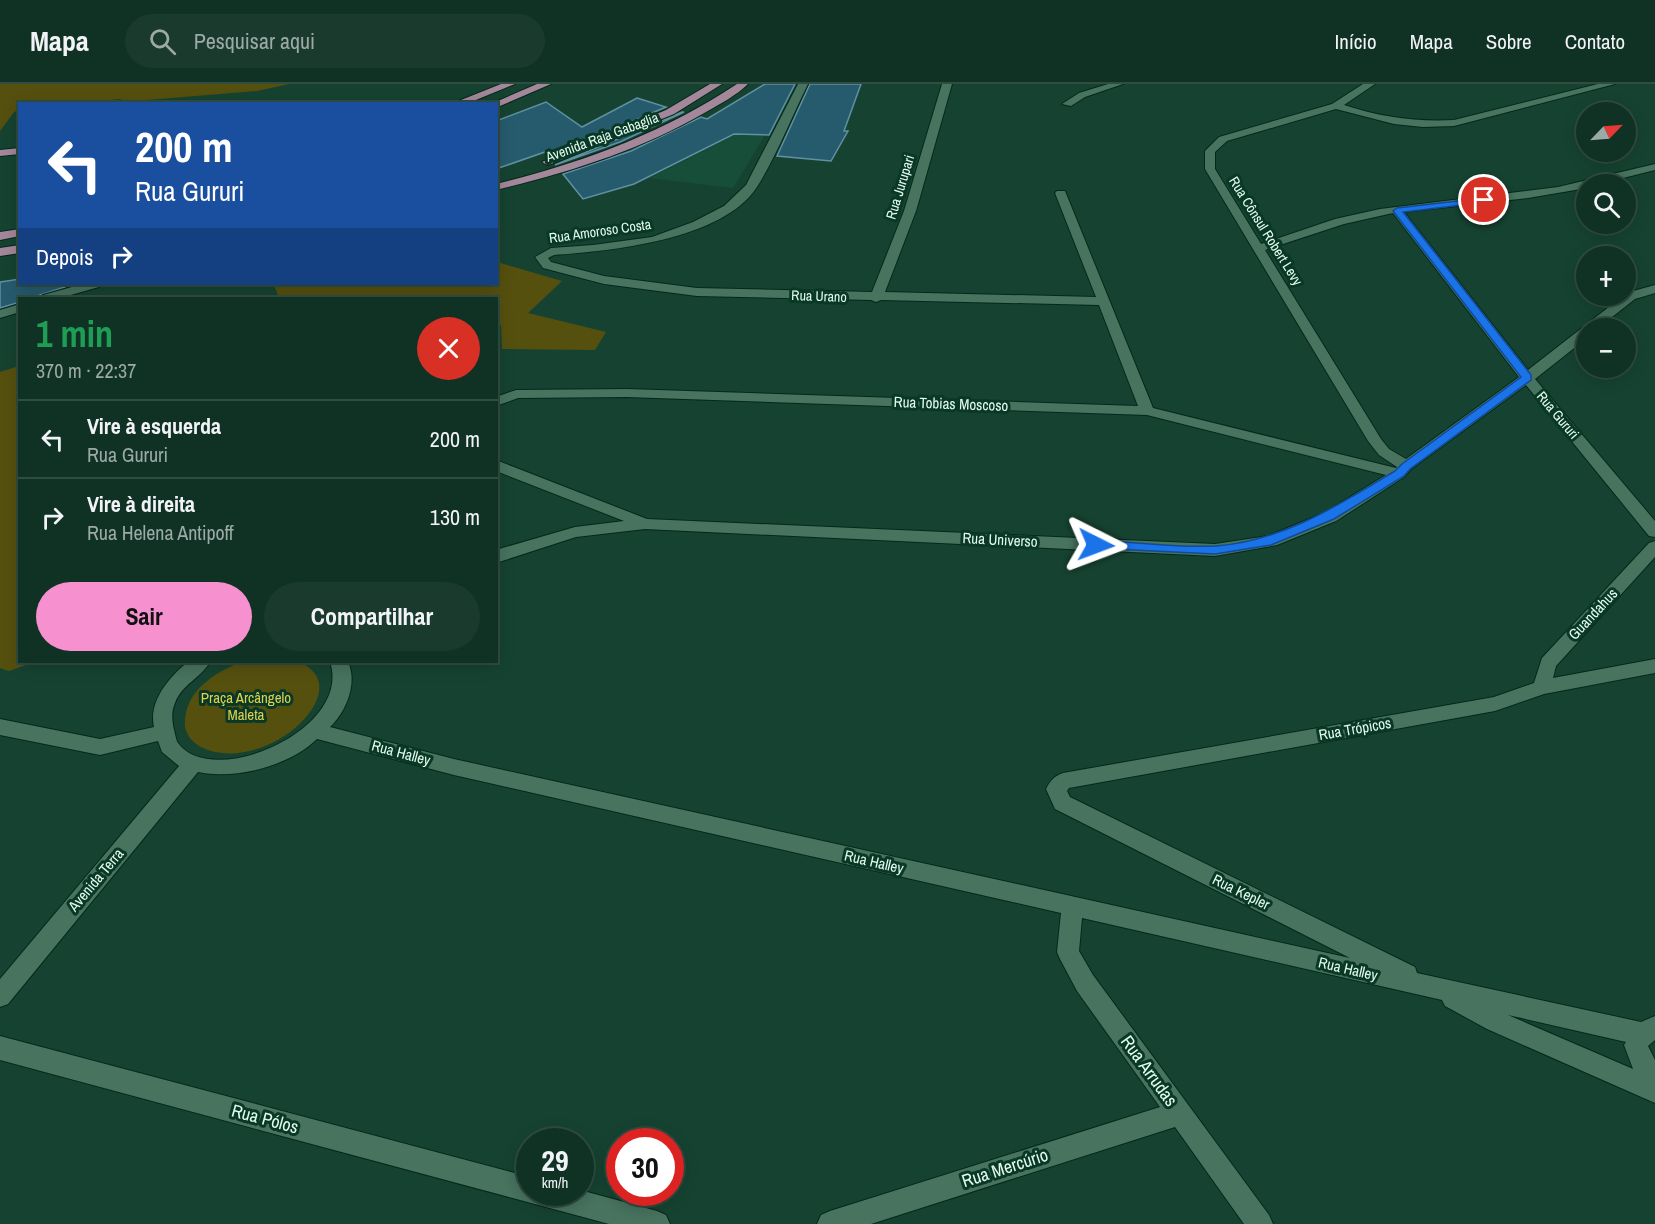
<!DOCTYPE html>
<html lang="pt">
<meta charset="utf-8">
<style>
:root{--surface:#103225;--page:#193a2d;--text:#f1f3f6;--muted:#9caaa7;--line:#304d42;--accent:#f790ce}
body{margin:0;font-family:"Archivo Narrow",sans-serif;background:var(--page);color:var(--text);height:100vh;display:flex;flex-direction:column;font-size:22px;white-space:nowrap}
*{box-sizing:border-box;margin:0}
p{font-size:20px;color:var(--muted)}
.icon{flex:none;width:33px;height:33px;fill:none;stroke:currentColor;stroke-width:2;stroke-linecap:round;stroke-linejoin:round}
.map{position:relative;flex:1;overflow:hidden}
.panel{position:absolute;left:18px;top:213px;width:480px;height:366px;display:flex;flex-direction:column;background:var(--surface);border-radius:0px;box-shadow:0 3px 15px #0003,0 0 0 2px var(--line)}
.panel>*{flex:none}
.guide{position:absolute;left:18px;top:18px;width:480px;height:183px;border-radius:0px;box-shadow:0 3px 15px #0003,0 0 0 2px var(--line);background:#1a4fa0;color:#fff;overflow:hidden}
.needle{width:39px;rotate:65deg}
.buttons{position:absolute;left:1576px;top:18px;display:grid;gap:12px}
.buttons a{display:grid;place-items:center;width:60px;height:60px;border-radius:50%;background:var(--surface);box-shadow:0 3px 15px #0003,0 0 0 2px var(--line);font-size:30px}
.speed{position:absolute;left:516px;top:1044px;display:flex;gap:12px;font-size:30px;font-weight:700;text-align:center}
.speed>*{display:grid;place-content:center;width:78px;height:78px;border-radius:50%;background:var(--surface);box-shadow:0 3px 15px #0003,0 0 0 2px var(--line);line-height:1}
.speed small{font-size:15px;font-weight:400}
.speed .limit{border:9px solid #d22;background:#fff;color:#111}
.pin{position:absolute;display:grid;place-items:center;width:51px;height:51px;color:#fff;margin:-26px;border:3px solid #fff;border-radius:50%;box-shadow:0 2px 6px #0007}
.me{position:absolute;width:66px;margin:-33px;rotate:93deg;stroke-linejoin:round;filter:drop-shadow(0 0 4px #0008)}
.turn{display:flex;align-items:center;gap:21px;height:126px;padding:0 18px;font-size:27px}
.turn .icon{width:78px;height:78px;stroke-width:2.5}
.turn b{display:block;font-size:42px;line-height:51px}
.then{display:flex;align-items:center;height:57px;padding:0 18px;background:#0003;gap:12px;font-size:22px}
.round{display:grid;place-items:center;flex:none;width:63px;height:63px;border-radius:32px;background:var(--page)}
.headline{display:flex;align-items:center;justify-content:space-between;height:102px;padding:0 18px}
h1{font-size:36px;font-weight:700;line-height:45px;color:#1e9e55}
.cta{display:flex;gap:12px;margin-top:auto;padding:12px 18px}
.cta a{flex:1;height:69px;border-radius:36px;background:var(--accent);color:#111;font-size:24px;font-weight:700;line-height:69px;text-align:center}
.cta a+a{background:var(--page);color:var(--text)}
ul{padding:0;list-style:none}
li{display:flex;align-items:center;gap:18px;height:78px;padding:0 18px;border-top:2px solid var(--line)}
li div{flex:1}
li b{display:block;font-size:22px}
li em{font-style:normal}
header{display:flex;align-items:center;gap:36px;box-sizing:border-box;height:84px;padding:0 30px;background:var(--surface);border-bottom:2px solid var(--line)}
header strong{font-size:28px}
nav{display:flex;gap:33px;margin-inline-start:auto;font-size:21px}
.search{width:420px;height:54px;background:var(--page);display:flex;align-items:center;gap:15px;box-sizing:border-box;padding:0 21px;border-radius:33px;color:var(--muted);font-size:22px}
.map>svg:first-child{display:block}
.built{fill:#164e39}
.green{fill:#56500f}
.building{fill:#265b6d;stroke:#6091a3;stroke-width:1.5}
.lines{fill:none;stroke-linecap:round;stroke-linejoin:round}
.minor-casing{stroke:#05281a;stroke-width:2}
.major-casing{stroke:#05281a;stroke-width:2}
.minor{fill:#47735f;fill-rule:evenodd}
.major{fill:#a4879a;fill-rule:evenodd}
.route{fill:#1a73e8;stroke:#114b97;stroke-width:1.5}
.labels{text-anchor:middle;stroke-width:6;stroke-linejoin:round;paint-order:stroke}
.far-street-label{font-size:14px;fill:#e3fbef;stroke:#093827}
.street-label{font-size:15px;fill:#e3fbef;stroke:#093827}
.park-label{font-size:15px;fill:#ded14d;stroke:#093827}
.near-street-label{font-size:18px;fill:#e3fbef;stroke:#093827}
</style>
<header>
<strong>Mapa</strong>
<div class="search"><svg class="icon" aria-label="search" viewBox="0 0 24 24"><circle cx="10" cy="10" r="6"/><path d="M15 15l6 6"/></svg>Pesquisar aqui</div>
<nav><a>Início</a><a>Mapa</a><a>Sobre</a><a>Contato</a></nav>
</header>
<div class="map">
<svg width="1655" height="1140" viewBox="0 0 1655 1140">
<rect width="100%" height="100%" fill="#164331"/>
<!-- built -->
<polygon class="built" points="735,51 765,51 733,104 650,94"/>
<!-- green -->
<g class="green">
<polygon points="0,0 289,0 257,7 123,18 123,16 119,15 77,20 20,20 19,26 14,28 0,47"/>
<polygon points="497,178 562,197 528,229 606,248 595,266 502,265 501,241 497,241 496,214 279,214 274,201 496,200"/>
<polygon points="19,282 20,578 34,578 9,587 0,584 0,288"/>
<path d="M241,578H299C362,604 264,694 201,663C193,659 186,651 185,642C183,609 213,589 241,578Z"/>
</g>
<!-- building -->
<g class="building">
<polygon points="765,0 795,0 769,51 734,50 634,100 583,115 563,90 631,67 701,33 707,35"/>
<polygon points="810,0 861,0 844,47 848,47 831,77 777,72"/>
<polygon points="637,14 666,23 549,73 545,68 496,85 496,37 546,18 582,43"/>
<polygon points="682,28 684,28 620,58 555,81"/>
<polygon points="20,195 20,200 65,200 65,203 31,214 20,214 20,218 0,224 0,198"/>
</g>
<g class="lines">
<!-- minor casing -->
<g class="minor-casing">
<g id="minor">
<path d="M798,0H808C791,34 777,71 757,103C723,156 610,167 554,171L548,174L551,178L604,192L697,204L872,208L904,127L942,0H952L916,127L885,208L1096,213L1055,109L1057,107H1065L1153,324L1396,384L1397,383L1379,371L1368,357L1205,85V67L1219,53L1332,20L1363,0H1375L1344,21C1380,33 1416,38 1454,36L1598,0H1615L1454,42L1423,43L1394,40L1336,25L1227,57L1215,68V85L1261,160L1335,135L1380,125L1558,103L1655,80V86L1599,100H1587V104L1528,114L1404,128L1528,286L1623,212H1626V209L1655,201V209L1635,215L1598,244H1587V254L1535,295L1655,437V453L1649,452L1526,301L1411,385L1404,393L1336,437L1277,461L1215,472L645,445L576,453L496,479V466L499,465L575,443L624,437L496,387V376L647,435L1215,460L1268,452L1324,429L1386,391L1147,331L627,313L518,314L496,322V313L516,306L627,305L1138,322L1099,221L881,216L876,218L871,216L697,212L604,200L543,184L535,173L551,164L593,161L652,153L693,138L724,122L746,101ZM1393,129L1519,293L1406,375L1389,365L1381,355L1265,166L1344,140Z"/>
<polygon points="1108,0 1123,0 1085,13 1071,22 1062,20 1079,9"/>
<polygon points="83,200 101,200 99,203 60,214 42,214 43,211"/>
<polygon points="20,220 20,228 0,234 0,226"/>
<path d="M1655,457V473L1556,582L1553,594L1655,575V589L1544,610L1495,627L1069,704L1067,707L1070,713L1415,883L1417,889L1641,938L1655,932V956L1648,962L1655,976V1019L1487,945L1445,922L1442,916L1082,834L1079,867L1093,891L1269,1131L1273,1140H1244L1175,1043L871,1140H817L821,1131L830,1127L1160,1023L1077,907L1060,875L1057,868L1061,829L454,691L317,655C289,682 236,696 198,688L8,920L0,923V895L179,682L162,668L158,657L100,671L0,651V635L100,655L154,643C148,617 170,592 188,578H210C201,594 182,600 175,619C171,628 172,636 174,646C175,649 176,656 178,659C212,706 353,646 330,578H348C358,599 346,628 330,643L454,675L1350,874L1055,725L1046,705C1050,697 1054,692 1063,689L1494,613L1534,599L1542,574L1649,459ZM1508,931L1626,958L1624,961L1633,985Z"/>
<polygon points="0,952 530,1093 530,1108 580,1108 580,1106 657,1127 666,1131 670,1140 609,1140 0,976"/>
</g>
</g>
<!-- major casing -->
<g class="major-casing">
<g id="major">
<polygon points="501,0 515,0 466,20 451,20"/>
<polygon points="537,0 551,0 500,22 491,20"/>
<polygon points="710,0 722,0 674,30 551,80 547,81 542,78 666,26"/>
<path d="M737,0H748C737,11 720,20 706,28C641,66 570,88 496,106V100C582,79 663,49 737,0Z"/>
<polygon points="20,64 20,70 0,72 0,66"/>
<polygon points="20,145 20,152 0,156 0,148"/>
<polygon points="20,161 20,169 0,172 0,164"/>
</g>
</g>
<!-- minor -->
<use href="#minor" class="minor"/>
<!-- major -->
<use href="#major" class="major"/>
</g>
<!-- route -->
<path class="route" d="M1484,114L1488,116L1487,118L1403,128L1531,291V296L1410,385L1404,392L1334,435L1271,461L1215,470L1092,464L1090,461L1096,456C1133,458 1180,464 1216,462C1283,457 1339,421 1395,387L1402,380L1521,293L1393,127L1397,124Z"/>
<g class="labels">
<!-- far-street labels -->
<g class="far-street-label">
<text transform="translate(602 53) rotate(-20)" y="5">Avenida Raja Gabaglia</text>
<text transform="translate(900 103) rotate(-73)" y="5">Rua Jurupari</text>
<text transform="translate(600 147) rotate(-8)" y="5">Rua Amoroso Costa</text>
<text transform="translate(1266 147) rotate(58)" y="5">Rua Cônsul Robert Levy</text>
<text transform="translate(819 212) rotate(2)" y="5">Rua Urano</text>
<text transform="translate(1558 331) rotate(50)" y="5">Rua Gururi</text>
</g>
<!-- street labels -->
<g class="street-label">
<text transform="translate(951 320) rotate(2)" y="5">Rua Tobias Moscoso</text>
<text transform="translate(1000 456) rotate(3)" y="5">Rua Universo</text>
<text transform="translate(1593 530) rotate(-47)" y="5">Guandahus</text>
<text transform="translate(1355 645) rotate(-10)" y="5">Rua Trópicos</text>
<text transform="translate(401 669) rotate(15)" y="5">Rua Halley</text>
<text transform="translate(874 778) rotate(13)" y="5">Rua Halley</text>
<text transform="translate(96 796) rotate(-50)" y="5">Avenida Terra</text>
<text transform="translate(1241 808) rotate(26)" y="5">Rua Kepler</text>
<text transform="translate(1348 885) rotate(13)" y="5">Rua Halley</text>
</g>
<!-- park labels -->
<g class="park-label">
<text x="246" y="619">Praça Arcângelo<tspan x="246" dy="17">Maleta</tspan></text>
</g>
<!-- near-street labels -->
<g class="near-street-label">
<text transform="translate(1149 987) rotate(54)" y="6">Rua Arrudas</text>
<text transform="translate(265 1035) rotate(15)" y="6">Rua Pólos</text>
<text transform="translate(1005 1084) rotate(-18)" y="6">Rua Mercúrio</text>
</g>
</g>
</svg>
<div class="buttons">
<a><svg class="needle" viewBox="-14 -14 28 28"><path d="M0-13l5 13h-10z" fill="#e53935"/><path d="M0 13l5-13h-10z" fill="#9caaa7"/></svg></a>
<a><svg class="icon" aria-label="search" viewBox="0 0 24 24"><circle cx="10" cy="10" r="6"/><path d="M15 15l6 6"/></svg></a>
<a>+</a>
<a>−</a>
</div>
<div class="speed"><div>29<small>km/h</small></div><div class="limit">30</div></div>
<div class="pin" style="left:1484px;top:116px;background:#d93025"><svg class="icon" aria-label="arrive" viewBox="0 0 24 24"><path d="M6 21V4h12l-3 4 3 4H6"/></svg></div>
<svg class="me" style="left:1096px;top:461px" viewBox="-20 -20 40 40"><path d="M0-17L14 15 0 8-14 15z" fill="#1a73e8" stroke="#fff" stroke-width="4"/></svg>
<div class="guide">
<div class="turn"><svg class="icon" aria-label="left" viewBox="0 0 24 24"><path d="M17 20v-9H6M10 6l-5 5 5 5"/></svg><div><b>200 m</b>Rua Gururi</div></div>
<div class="then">Depois<svg class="icon" aria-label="right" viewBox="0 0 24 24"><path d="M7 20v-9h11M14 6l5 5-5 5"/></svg></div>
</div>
<section class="panel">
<div class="headline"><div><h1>1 min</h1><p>370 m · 22:37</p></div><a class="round" style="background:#d93025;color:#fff"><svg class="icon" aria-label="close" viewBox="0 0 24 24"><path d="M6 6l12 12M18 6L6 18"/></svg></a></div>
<ul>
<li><svg class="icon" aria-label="left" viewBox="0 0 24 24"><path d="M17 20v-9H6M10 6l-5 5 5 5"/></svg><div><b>Vire à esquerda</b><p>Rua Gururi</p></div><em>200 m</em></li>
<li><svg class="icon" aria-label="right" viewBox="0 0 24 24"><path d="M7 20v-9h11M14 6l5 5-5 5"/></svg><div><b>Vire à direita</b><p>Rua Helena Antipoff</p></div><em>130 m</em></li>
</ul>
<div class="cta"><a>Sair</a><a>Compartilhar</a></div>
</section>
</div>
